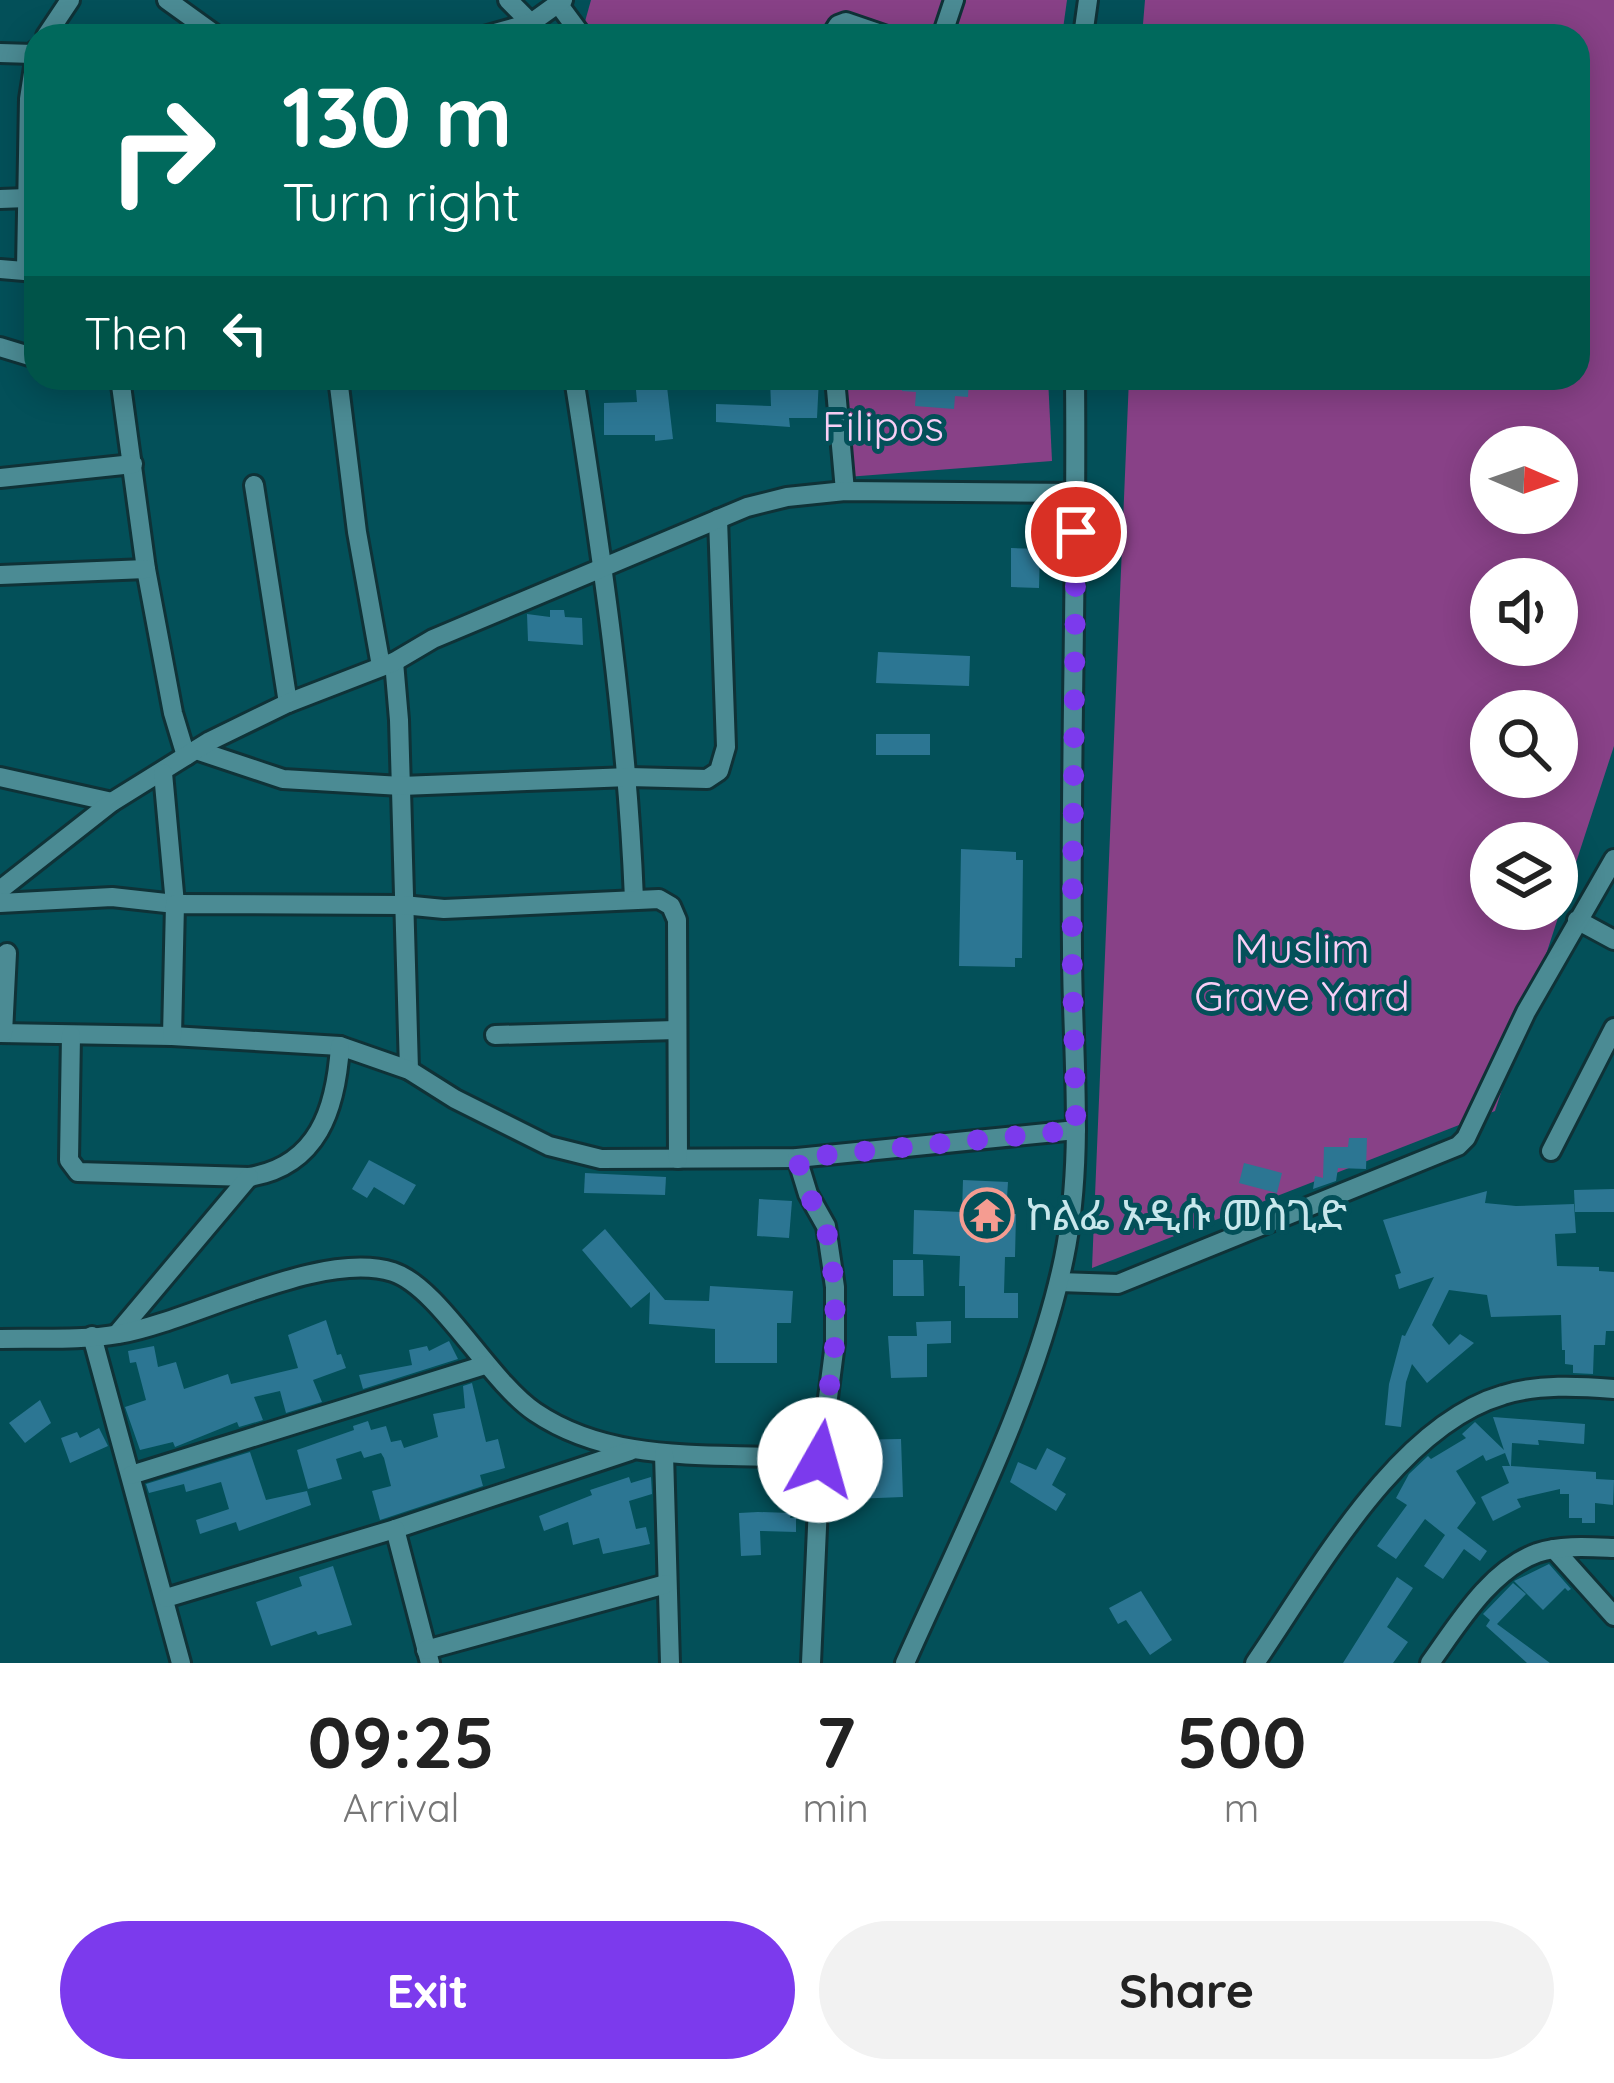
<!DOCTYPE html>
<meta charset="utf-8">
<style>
:root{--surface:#fff;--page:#f2f2f2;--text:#222;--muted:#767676;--accent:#7c3aed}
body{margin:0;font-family:Quicksand,"Noto Sans Ethiopic",sans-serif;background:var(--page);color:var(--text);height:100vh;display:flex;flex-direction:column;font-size:45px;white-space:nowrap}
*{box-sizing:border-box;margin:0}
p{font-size:39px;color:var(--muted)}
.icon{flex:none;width:66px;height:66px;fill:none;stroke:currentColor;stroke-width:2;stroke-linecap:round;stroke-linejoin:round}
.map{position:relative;height:1663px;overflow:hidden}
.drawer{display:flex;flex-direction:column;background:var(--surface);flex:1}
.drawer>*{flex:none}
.top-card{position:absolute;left:24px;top:24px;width:1566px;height:366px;border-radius:36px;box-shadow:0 6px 30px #0003;background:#00695c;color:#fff;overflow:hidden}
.needle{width:78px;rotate:92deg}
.fabs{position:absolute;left:1470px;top:426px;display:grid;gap:24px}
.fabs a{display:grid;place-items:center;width:108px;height:108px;border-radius:50%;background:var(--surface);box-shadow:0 6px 30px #0003;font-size:60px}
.pin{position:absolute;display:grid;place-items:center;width:102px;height:102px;color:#fff;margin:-51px;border:6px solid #fff;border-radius:50%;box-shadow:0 3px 12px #0007}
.me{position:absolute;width:132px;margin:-66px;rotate:7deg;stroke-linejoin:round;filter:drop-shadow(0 0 9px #0008)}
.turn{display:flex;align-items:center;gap:42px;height:252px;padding:0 60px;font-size:54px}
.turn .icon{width:156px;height:156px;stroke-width:2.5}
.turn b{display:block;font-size:84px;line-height:102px}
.then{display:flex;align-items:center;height:114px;padding:0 60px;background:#0003;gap:24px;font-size:45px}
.eta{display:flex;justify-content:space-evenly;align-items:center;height:204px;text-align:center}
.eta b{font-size:72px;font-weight:800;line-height:84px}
.primary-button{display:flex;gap:24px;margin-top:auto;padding:24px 60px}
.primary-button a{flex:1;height:138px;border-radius:72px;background:var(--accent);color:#fff;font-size:48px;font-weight:800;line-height:138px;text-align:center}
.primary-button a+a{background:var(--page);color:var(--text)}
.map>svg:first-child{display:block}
.green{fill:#884187;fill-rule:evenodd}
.building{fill:#2c7693}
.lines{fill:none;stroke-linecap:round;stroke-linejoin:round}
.minor-casing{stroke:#0f3237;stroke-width:24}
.minor{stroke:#4b8b94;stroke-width:18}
.route{stroke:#7c3aed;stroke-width:21;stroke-dasharray:0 37.8}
.labels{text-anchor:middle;stroke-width:10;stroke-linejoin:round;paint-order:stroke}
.park-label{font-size:42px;fill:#f8cff6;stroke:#035059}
.poi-label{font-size:42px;fill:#c8e7ec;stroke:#035059;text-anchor:start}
</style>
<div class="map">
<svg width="1614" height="1663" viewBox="0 0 1614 1663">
<rect width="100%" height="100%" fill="#035059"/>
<!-- green -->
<g class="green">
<polygon points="591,0 1067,0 1062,36 581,36"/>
<path d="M1145,0H1614V746L1495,1111L1092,1268L1129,378H1578V36H1142ZM1491,447H1557V513H1491ZM1491,579H1557V645H1491ZM1491,711H1557V777H1491ZM1491,843H1557V909H1491Z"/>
<polygon points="833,378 1048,378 1052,461 834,478"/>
</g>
<!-- building -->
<g class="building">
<polygon points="635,378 666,378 673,439 655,441 655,435 604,435 604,403 637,402"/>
<polygon points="770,378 819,378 817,418 789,418 790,427 716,422 716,404 771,406"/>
<polygon points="903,378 969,378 968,397 955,396 954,409 915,406 916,392 902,391"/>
<polygon points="1011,548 1040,549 1039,588 1011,587"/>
<polygon points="550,610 564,610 565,617 582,618 583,645 528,641 527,614 550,617"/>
<polygon points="878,652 970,656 969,686 876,683"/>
<rect x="876" y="734" width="54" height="21"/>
<polygon points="961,849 1016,852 1016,860 1023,860 1022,958 1015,958 1015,967 959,966"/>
<polygon points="1349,1138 1367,1138 1366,1169 1338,1168 1336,1181 1313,1189 1315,1176 1323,1178 1324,1147 1348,1147"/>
<polygon points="369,1160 416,1185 404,1205 374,1187 367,1198 352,1189"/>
<polygon points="1244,1163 1282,1173 1277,1193 1239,1183"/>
<polygon points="585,1173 666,1177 665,1195 584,1193"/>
<polygon points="963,1180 1008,1182 1006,1214 1016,1214 1015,1257 1005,1257 1004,1293 1018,1293 1018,1318 965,1318 965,1286 959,1286 960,1256 913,1254 914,1210 962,1212"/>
<polygon points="1614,1189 1614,1212 1575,1212 1574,1190"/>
<polygon points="1487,1191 1485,1203 1516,1206 1574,1204 1576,1233 1555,1234 1557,1266 1599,1267 1599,1271 1614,1272 1614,1331 1606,1331 1605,1345 1594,1345 1593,1374 1573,1373 1573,1365 1565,1364 1565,1350 1562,1350 1561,1315 1491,1317 1487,1295 1449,1290 1432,1325 1449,1345 1460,1334 1474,1343 1427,1383 1412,1364 1406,1382 1401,1427 1385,1425 1389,1384 1402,1335 1405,1336 1434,1277 1399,1289 1395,1275 1401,1273 1383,1220"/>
<polygon points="759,1199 792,1201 789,1238 757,1236"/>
<polygon points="605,1229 665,1300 709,1301 710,1286 793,1291 791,1323 777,1323 777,1363 715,1363 715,1329 649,1324 650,1292 631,1308 582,1250"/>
<polygon points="893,1260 923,1260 924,1296 893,1296"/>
<polygon points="326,1320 337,1355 341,1354 346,1368 313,1380 322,1402 286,1413 280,1391 254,1397 263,1420 239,1427 237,1422 175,1447 173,1442 140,1450 125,1407 146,1400 136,1362 130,1363 128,1351 154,1346 158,1367 176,1362 184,1389 228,1374 231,1384 298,1368 288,1335"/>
<polygon points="951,1321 951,1343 927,1344 927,1377 891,1378 888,1336 917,1336 916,1322"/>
<polygon points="449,1341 458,1359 363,1389 359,1375 412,1365 409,1350 427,1346 429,1351"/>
<polygon points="472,1383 486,1442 498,1439 505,1468 480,1475 483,1486 380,1520 372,1491 391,1486 384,1458 381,1453 364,1458 361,1451 336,1459 342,1479 308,1489 297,1450 354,1430 353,1426 368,1421 371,1430 386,1426 391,1442 401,1440 404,1448 438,1437 433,1414 465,1408 463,1386"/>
<polygon points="40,1400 51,1423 25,1443 9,1423"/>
<polygon points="1493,1417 1585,1424 1584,1444 1538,1440 1539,1445 1512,1443 1511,1466 1596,1472 1596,1479 1614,1480 1613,1505 1595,1503 1595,1523 1582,1523 1582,1518 1569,1518 1569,1494 1560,1494 1560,1489 1517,1499 1521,1507 1493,1521 1481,1497 1509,1483 1502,1466 1510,1466 1505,1453 1486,1461 1483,1455 1456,1471 1476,1503 1457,1528 1487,1551 1480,1561 1464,1549 1443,1579 1424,1566 1445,1535 1425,1519 1396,1559 1377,1546 1407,1505 1396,1498 1409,1474 1428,1456 1431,1459 1466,1438 1462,1434 1475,1422 1504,1450"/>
<polygon points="99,1428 108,1446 70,1463 61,1438 77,1432 80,1438"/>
<polygon points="901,1439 903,1497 852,1499 851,1484 844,1484 842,1440"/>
<polygon points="1047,1448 1066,1458 1052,1485 1066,1494 1056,1511 1010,1482 1018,1462 1036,1470"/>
<polygon points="250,1452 266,1500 307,1491 311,1505 239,1531 236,1522 200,1534 196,1520 229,1509 221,1482 186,1492 184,1484 149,1493 146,1484"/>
<polygon points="629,1477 631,1483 651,1477 652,1494 629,1501 636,1529 646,1527 650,1544 603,1554 599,1538 573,1545 568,1522 544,1531 539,1516 592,1495 590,1490"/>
<polygon points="758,1512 791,1513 790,1518 796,1518 796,1532 760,1531 761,1555 741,1556 739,1513"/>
<polygon points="1549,1564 1571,1589 1568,1591 1565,1588 1543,1610 1514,1581"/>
<polygon points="333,1566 352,1625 318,1635 316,1631 271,1646 256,1602 302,1586 299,1577"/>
<polygon points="1397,1577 1413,1588 1387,1627 1408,1642 1393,1663 1343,1663"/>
<polygon points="1513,1583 1526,1594 1497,1624 1550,1663 1527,1663 1486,1626 1490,1620 1483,1614"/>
<polygon points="1141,1591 1172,1640 1150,1655 1126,1620 1118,1624 1109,1608"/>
</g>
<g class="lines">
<!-- minor casing -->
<g class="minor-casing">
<g id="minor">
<polyline points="167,0 217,36"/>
<polyline points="508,0 531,23"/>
<polyline points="559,5 582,36"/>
<polyline points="46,36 70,0"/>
<polyline points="484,36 531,23 563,0"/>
<polyline points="831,36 838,25 846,22 887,36"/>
<polyline points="942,36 954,0"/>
<polyline points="1083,36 1088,0"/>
<polyline points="0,53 33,54 36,50"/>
<polyline points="0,199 27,198"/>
<polyline points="0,269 36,272"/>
<polyline points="26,269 29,99 36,54"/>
<polyline points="0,347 36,358"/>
<polyline points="120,378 146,569 173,713 186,756"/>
<polyline points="338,378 357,532 381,666"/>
<path d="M574,378C601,551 627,723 634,899"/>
<polyline points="835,378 845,491"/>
<polyline points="0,478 133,464"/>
<polyline points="254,485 288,703"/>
<polyline points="0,575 146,569"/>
<polyline points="394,662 399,720 409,1070"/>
<polyline points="196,750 283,779 401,786 629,777 707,779 719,771 726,747 718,519"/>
<polyline points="0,777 112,802"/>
<polyline points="0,890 112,802 210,741 288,703 394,662 433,639 747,507 787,497 845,491 1076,493"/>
<polyline points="0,903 112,897 175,904 163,773"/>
<polyline points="1577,920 1614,940"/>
<polyline points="0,1033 172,1036 340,1046 409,1070 455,1099 549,1146 601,1159 797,1158 1076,1130"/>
<polyline points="3,1033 7,953"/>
<path d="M71,1035L69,1160L78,1172L249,1177C318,1166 336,1109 340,1046"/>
<polyline points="495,1035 676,1030"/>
<polyline points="172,1036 175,904 403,905 444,909 659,899 671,906 677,920 678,1159"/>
<polyline points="1551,1151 1614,1028"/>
<polyline points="797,1158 808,1194 826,1226 835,1287 835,1343 820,1460 811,1663"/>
<polyline points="1059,1282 1118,1284 1458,1146 1466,1138 1526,1012 1614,859"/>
<polyline points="117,1334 249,1177"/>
<polyline points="92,1336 181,1663"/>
<path d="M0,1339C39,1338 80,1341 119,1334C194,1321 320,1249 393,1272C439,1287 489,1381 535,1412C619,1469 725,1450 820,1460"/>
<polyline points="664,1454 670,1663"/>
<polyline points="131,1475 485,1365"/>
<polyline points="395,1529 630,1451"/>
<polyline points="1554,1549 1614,1616"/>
<polyline points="166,1598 395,1529 430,1663"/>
<polyline points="426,1650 666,1584"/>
<path d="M905,1663C961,1537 1036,1393 1064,1258C1085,1156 1072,1053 1072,950C1070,759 1077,569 1075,378"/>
<path d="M1255,1663C1315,1576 1396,1426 1503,1395C1538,1384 1578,1386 1614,1389"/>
<path d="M1430,1663C1458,1624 1490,1570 1537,1553C1561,1545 1589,1547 1614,1548"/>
</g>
</g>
<!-- minor -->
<use href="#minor" class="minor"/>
</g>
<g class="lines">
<!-- route -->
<polyline class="route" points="820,1460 835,1343 835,1287 826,1226 808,1194 797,1158 1076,1130 1072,950 1076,532"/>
</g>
<!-- icons -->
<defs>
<g id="temple-ring" transform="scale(2.7)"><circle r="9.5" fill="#035059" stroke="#f59c91" stroke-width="1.5"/><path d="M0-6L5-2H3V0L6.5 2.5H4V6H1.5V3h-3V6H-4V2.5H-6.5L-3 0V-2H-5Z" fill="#f59c91"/></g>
</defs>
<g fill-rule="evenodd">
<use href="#temple-ring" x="987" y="1215"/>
</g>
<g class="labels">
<!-- park labels -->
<g class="park-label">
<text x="883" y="441">Filipos</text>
<text x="1302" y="963">Muslim<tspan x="1302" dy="48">Grave Yard</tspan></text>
</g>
<!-- poi labels -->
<g class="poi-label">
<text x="1026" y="1230">ኮልፌ አዲሱ መስጊድ</text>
</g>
</g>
</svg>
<div class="fabs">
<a><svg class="needle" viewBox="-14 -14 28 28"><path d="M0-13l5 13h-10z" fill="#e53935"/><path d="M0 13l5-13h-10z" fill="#767676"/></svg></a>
<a><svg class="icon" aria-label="sound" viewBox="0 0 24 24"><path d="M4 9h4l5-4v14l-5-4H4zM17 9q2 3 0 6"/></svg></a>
<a><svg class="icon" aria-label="search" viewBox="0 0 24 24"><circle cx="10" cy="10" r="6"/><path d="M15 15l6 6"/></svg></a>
<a><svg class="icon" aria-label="layers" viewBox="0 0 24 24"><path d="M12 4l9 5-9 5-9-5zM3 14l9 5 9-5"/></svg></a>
</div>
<div class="pin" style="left:1076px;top:532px;background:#d93025"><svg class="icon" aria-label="arrive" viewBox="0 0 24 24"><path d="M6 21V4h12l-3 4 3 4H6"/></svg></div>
<svg class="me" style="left:820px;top:1460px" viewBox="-20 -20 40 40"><circle r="19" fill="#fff"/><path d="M0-13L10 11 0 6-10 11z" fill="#7c3aed"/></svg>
<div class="top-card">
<div class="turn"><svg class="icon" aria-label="right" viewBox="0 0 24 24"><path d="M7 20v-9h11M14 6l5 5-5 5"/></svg><div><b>130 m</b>Turn right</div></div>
<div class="then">Then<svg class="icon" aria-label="left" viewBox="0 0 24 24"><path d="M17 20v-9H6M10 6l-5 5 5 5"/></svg></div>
</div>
</div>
<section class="drawer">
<div class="eta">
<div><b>09:25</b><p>Arrival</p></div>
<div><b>7</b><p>min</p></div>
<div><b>500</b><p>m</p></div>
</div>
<div class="primary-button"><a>Exit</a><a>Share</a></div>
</section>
